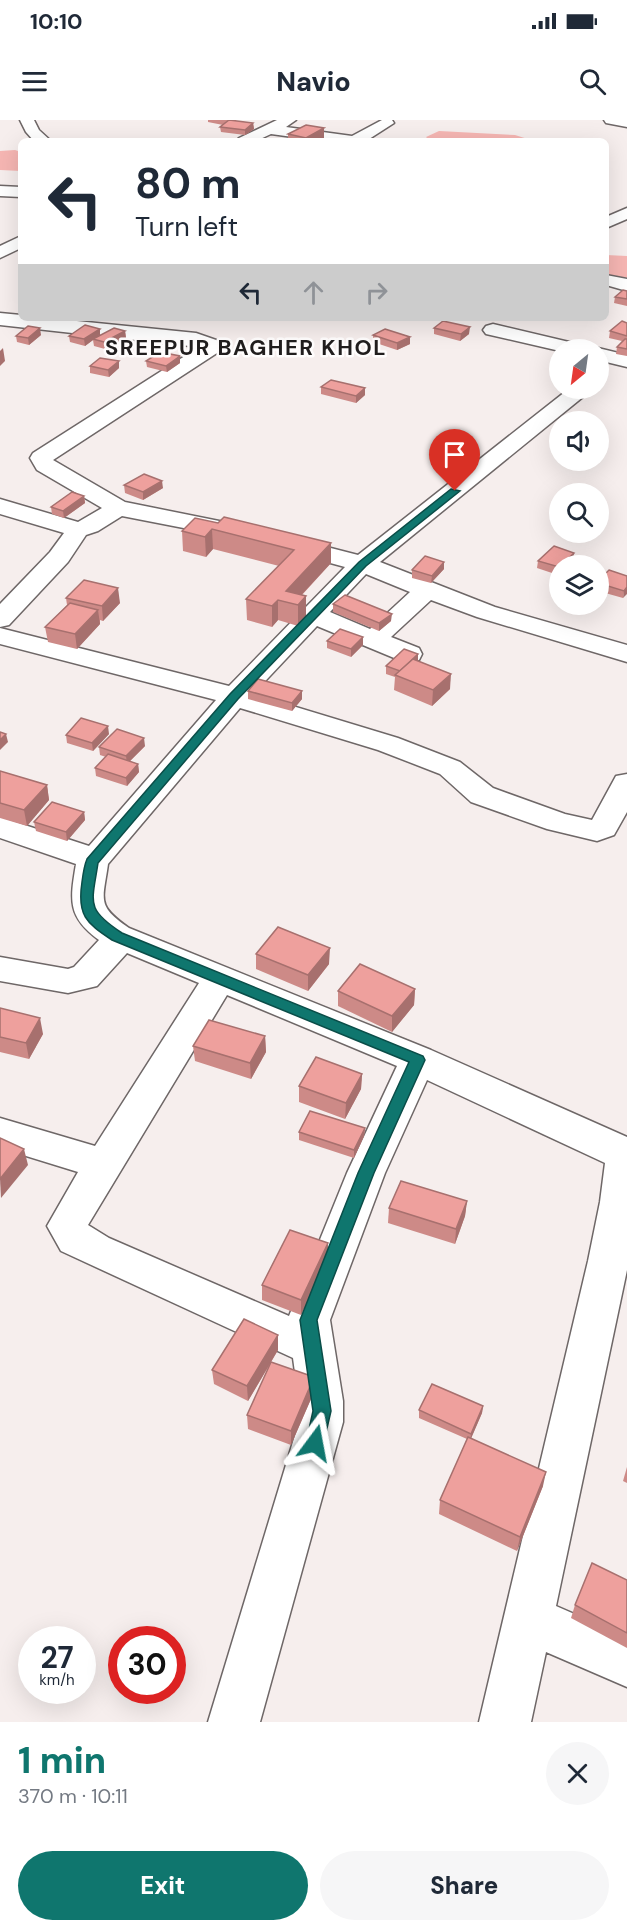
<!DOCTYPE html>
<meta charset="utf-8">
<style>
:root{--surface:#fff;--page:#f6f6f7;--text:#1f2937;--muted:#747a83;--accent:#0f766e}
body{margin:0;font-family:"DM Sans",sans-serif;background:var(--page);color:var(--text);height:100vh;display:flex;flex-direction:column;font-size:22px;white-space:nowrap}
*{box-sizing:border-box;margin:0}
p{font-size:20px;color:var(--muted)}
.icon{flex:none;width:33px;height:33px;fill:none;stroke:currentColor;stroke-width:2;stroke-linecap:round;stroke-linejoin:round}
.map{position:relative;height:1602px;overflow:hidden}
.panel{display:flex;flex-direction:column;background:var(--surface);flex:1}
.panel>*{flex:none}
.top-card{position:absolute;left:18px;top:18px;width:591px;height:183px;border-radius:9px;box-shadow:0 6px 24px #0002;background:#fff;color:var(--text);overflow:hidden}
.needle{width:39px;rotate:209deg}
.buttons{position:absolute;left:549px;top:219px;display:grid;gap:12px}
.buttons a{display:grid;place-items:center;width:60px;height:60px;border-radius:50%;background:var(--surface);box-shadow:0 6px 24px #0002;font-size:30px}
.speed{position:absolute;left:18px;top:1506px;display:flex;gap:12px;font-size:30px;font-weight:700;text-align:center}
.speed>*{display:grid;place-content:center;width:78px;height:78px;border-radius:50%;background:var(--surface);box-shadow:0 6px 24px #0002;line-height:1}
.speed small{font-size:15px;font-weight:400}
.speed .limit{border:9px solid #d22;background:#fff;color:#111}
.pin{position:absolute;display:grid;place-items:center;width:51px;height:51px;color:#fff;margin:-62px -26px;border-radius:50% 50% 50% 0;rotate:-45deg;box-shadow:0 0 6px #0007}
.pin .icon{rotate:45deg}
.me{position:absolute;width:66px;margin:-33px;rotate:13deg;stroke-linejoin:round;filter:drop-shadow(0 0 4px #0008)}
.turn{display:flex;align-items:center;gap:21px;height:126px;padding:0 18px;font-size:27px}
.turn .icon{width:78px;height:78px;stroke-width:2.5}
.turn b{display:block;font-size:42px;line-height:51px}
.lanes{display:flex;align-items:center;height:57px;padding:0 18px;background:#0003;justify-content:center;gap:30px;direction:ltr}
.lanes .off{opacity:.35}
.round{display:grid;place-items:center;flex:none;width:63px;height:63px;border-radius:32px;background:var(--page)}
.summary{display:flex;align-items:center;justify-content:space-between;height:102px;padding:0 18px}
h1{font-size:36px;font-weight:800;line-height:45px;color:var(--accent)}
.cta{display:flex;gap:12px;margin-top:auto;padding:12px 18px}
.cta a{flex:1;height:69px;border-radius:36px;background:var(--accent);color:#fff;font-size:24px;font-weight:800;line-height:69px;text-align:center}
.cta a+a{background:var(--page);color:var(--text)}
.status{display:flex;justify-content:space-between;align-items:center;height:42px;padding:0 30px;background:var(--surface);direction:ltr}
.status svg{height:16px;fill:currentColor}
header{display:flex;justify-content:space-between;align-items:center;height:78px;padding:0 18px;background:var(--surface);font-size:27px;font-weight:800}
.map>svg:first-child{display:block}
.water{fill:#f6b6b3}
.lines{fill:none;stroke-linecap:round;stroke-linejoin:round}
.minor-casing{stroke:#6e6767;stroke-width:3}
.minor{fill:#fff;fill-rule:evenodd}
.wall{fill:#cd8a87}
.shaded-wall{fill:#a7706e}
.building{fill:#eea09d;stroke:#a7706e;stroke-width:1.5}
.route{fill:#0f766e;stroke:#0a4d48;stroke-width:1.5}
.labels{text-anchor:middle;stroke-width:5;stroke-linejoin:round;paint-order:stroke}
.far-district-label{font-size:22px;font-weight:bold;letter-spacing:1.5px;fill:#211e1e;stroke:#fffdfd}
</style>
<div class="status"><b>10:10</b><svg viewBox="0 0 49 12"><path d="M0 12V9h3v3zM5 12V6h3v6zM10 12V3h3v9zM15 12V0h3v12zM26 1h20v11H26zM47 4h2v5h-2z"/></svg></div>
<header><svg class="icon" aria-label="menu" viewBox="0 0 24 24"><path d="M4 6h16M4 12h16M4 18h16"/></svg>Navio<svg class="icon" aria-label="search" viewBox="0 0 24 24"><circle cx="10" cy="10" r="6"/><path d="M15 15l6 6"/></svg></header>
<div class="map">
<svg width="627" height="1602" viewBox="0 0 627 1602">
<rect width="100%" height="100%" fill="#f6eeed"/>
<!-- water -->
<g class="water">
<polygon points="439,11 515,15 534,21 430,21 426,17"/>
<polygon points="15,30 21,32 21,51 0,50 0,31"/>
<polygon points="606,135 627,136 627,158 606,154"/>
</g>
<g class="lines">
<!-- minor casing -->
<g class="minor-casing">
<g id="minor">
<polygon points="20,0 34,0 39,10 51,21 34,21 26,12"/>
<polygon points="277,0 296,0 286,7 352,16 382,0 392,0 394,3 366,21 322,21 271,14 256,21 236,21 239,18"/>
<polygon points="604,0 627,0 627,7 606,3"/>
<polygon points="0,66 21,67 21,77 0,76"/>
<polygon points="627,88 627,99 606,108 606,97"/>
<polygon points="21,116 21,128 0,138 0,126"/>
<polygon points="606,155 627,159 627,171 606,165"/>
<polygon points="0,193 21,195 21,198 47,198 196,213 219,221 222,225 217,233 53,340 125,382 244,406 247,411 244,416 235,418 122,396 98,411 86,415 68,442 9,505 0,507 0,484 50,432 64,413 0,394 0,379 78,402 102,388 37,350 30,338 33,333 199,227 0,205"/>
<polygon points="493,204 586,226 589,230 560,230 560,231 486,214 483,210 486,206"/>
<polygon points="598,228 627,235 627,247 598,240 598,230 592,230"/>
<path d="M570,268H594L380,442L495,487L627,525V542L477,497L431,480L391,517L419,528L422,534L419,540L409,542L399,540L317,506L253,574L398,618L460,642L493,668L565,694L592,700L616,656L627,654V692L614,715L597,721L547,709L471,682L440,654L378,630L240,588L108,744C103,781 96,785 129,808L431,930L627,1017V1150L556,1486L627,1517V1567L546,1532L531,1602H479L588,1141L600,1082L605,1043L427,960L385,1053L330,1200L343,1281V1302L260,1602H208L299,1302V1281L293,1238L61,1131L47,1106L78,1052L0,1028V998L95,1026L199,863L127,833L97,866L68,873L0,861V837L68,849L74,847L99,820C67,797 70,780 76,744L0,718V697L89,726L216,580L0,524V508L229,566L345,447L279,429L276,424L279,419L288,417L358,435ZM366,454L410,472L370,509L330,492ZM227,875L397,946L347,1053L289,1196L109,1118L88,1105Z"/>
</g>
</g>
<!-- minor -->
<use href="#minor" class="minor"/>
</g>
<!-- wall -->
<g class="wall">
<polygon points="208,0 236,0 236,1 253,3 254,9 245,15 221,12 220,7 223,5 208,2"/>
<polygon points="324,8 324,19 320,21 288,21 288,14"/>
<polygon points="627,171 627,186 614,183 615,177"/>
<polygon points="627,203 627,236 616,234 617,227 622,221 609,218 610,211"/>
<polygon points="434,208 469,214 460,221 434,214"/>
<polygon points="100,209 100,215 125,211 126,218 105,229 94,226 93,220 85,226 70,222 69,216"/>
<polygon points="41,215 29,225 17,222 16,216"/>
<polygon points="373,215 410,224 397,230 373,222"/>
<polygon points="146,241 180,243 167,252 147,247"/>
<polygon points="90,246 119,248 109,257 90,253"/>
<polygon points="321,267 365,268 365,275 356,283 321,274"/>
<polygon points="124,365 163,368 143,380 125,373"/>
<polygon points="84,376 85,383 64,398 52,394 51,387"/>
<polygon points="224,397 331,443 302,475 306,476 306,496 298,506 278,500 272,507 247,500 246,479 279,446 213,429 206,437 183,431 182,411 218,403"/>
<polygon points="573,440 568,446 560,446 558,455 537,448 538,441"/>
<polygon points="444,449 431,463 412,458 412,450"/>
<polygon points="627,456 623,478 598,471 598,461"/>
<polygon points="66,478 120,483 103,501 100,500 100,504 77,529 48,522 45,507 67,485"/>
<polygon points="333,484 391,501 379,511 333,492"/>
<polygon points="363,517 363,525 351,537 327,528 327,521"/>
<polygon points="418,534 418,541 450,569 432,586 394,570 395,557 386,554 386,546"/>
<polygon points="248,571 302,579 292,591 248,579"/>
<polygon points="109,614 93,631 67,623 66,615"/>
<polygon points="145,626 130,641 138,644 139,652 127,666 96,656 95,648 106,637 100,635 99,627"/>
<polygon points="0,651 47,665 49,680 27,706 0,698"/>
<polygon points="84,692 85,700 67,721 36,711 34,702"/>
<polygon points="256,834 329,844 308,871 256,849"/>
<polygon points="415,869 414,885 392,912 338,886 338,871"/>
<polygon points="0,888 43,914 29,939 0,932"/>
<polygon points="265,916 266,932 251,959 195,941 193,926"/>
<polygon points="362,954 361,969 345,999 299,982 299,966"/>
<polygon points="365,1008 364,1016 354,1038 299,1020 299,1012"/>
<polygon points="467,1081 465,1096 455,1124 388,1103 389,1088"/>
<polygon points="328,1123 328,1139 301,1195 262,1180 262,1165"/>
<polygon points="278,1215 278,1230 271,1242 314,1272 291,1325 248,1309 247,1295 270,1244 248,1281 214,1264 212,1250"/>
<polygon points="483,1286 482,1293 471,1318 543,1366 517,1431 439,1394 440,1380 467,1319 419,1298 419,1290"/>
<polygon points="627,1347 627,1363 623,1361"/>
<polygon points="627,1460 627,1528 571,1498 575,1485"/>
</g>
<!-- shaded-wall -->
<g class="shaded-wall">
<polygon points="253,3 254,9 245,15 245,10"/>
<polygon points="324,8 324,19 320,21 306,21 306,18"/>
<polygon points="470,207 469,214 460,221 461,214"/>
<polygon points="40,208 41,215 29,225 28,218"/>
<polygon points="100,209 100,215 93,219 93,220 85,226 84,219"/>
<polygon points="125,211 126,218 105,229 104,222"/>
<polygon points="410,217 410,224 397,230 397,223"/>
<polygon points="3,228 5,241 0,246 0,231"/>
<polygon points="180,236 180,243 167,252 166,246"/>
<polygon points="119,241 119,248 109,257 108,250"/>
<polygon points="365,268 365,275 356,283 356,276"/>
<polygon points="162,361 163,368 143,380 143,372"/>
<polygon points="84,376 85,383 64,398 63,391"/>
<polygon points="212,409 213,429 206,437 205,417"/>
<polygon points="331,423 331,443 293,484 286,471"/>
<polygon points="574,433 573,440 568,446 561,446"/>
<polygon points="444,442 444,449 431,463 432,456"/>
<polygon points="627,467 627,474 623,478 624,471"/>
<polygon points="118,468 120,483 103,501 102,486"/>
<polygon points="306,476 306,496 298,506 298,485"/>
<polygon points="278,480 278,500 272,507 272,486"/>
<polygon points="98,490 100,504 77,529 75,514"/>
<polygon points="392,494 391,501 379,511 379,503"/>
<polygon points="363,517 363,525 351,537 351,529"/>
<polygon points="418,534 418,542 400,551"/>
<polygon points="451,554 450,569 432,586 433,570"/>
<polygon points="302,571 302,579 292,591 292,583"/>
<polygon points="108,606 109,614 93,631 92,623"/>
<polygon points="6,614 8,622 0,630 0,620"/>
<polygon points="144,618 145,626 127,644 126,636"/>
<polygon points="138,644 139,652 127,666 126,658"/>
<polygon points="47,665 49,680 27,706 24,690"/>
<polygon points="84,692 85,700 67,721 66,712"/>
<polygon points="330,828 329,844 308,871 308,855"/>
<polygon points="415,869 414,885 392,912 392,896"/>
<polygon points="40,898 43,914 29,939 26,923"/>
<polygon points="265,916 266,932 251,959 250,943"/>
<polygon points="362,954 361,969 345,999 346,983"/>
<polygon points="365,1008 364,1016 354,1038 354,1030"/>
<polygon points="24,1029 28,1045 1,1078 0,1059"/>
<polygon points="467,1081 465,1096 455,1124 456,1109"/>
<polygon points="328,1123 328,1139 301,1195 301,1180"/>
<polygon points="278,1215 278,1230 248,1281 247,1266"/>
<polygon points="314,1257 314,1272 291,1325 291,1311"/>
<polygon points="483,1286 482,1293 470,1321 471,1314"/>
<polygon points="546,1352 543,1366 517,1431 520,1417"/>
</g>
<!-- building -->
<g class="building">
<polygon points="229,0 253,3 245,10 220,7"/>
<polygon points="306,5 324,8 306,18 288,14"/>
<polygon points="623,170 627,171 627,179 615,177"/>
<polygon points="443,201 470,207 461,214 434,208"/>
<polygon points="622,201 627,203 627,216 610,211"/>
<polygon points="85,205 100,209 84,219 69,216"/>
<polygon points="28,206 40,208 28,218 16,216"/>
<polygon points="114,208 125,211 104,222 93,219"/>
<polygon points="385,209 410,217 397,223 373,215"/>
<polygon points="625,219 627,219 627,229 617,227"/>
<polygon points="160,232 180,236 166,246 146,241"/>
<polygon points="100,238 119,241 108,250 90,246"/>
<polygon points="331,260 365,268 356,276 321,267"/>
<polygon points="144,354 162,361 143,372 124,365"/>
<polygon points="72,372 84,376 63,391 51,387"/>
<polygon points="224,397 331,423 286,471 306,476 298,485 278,480 272,486 246,479 294,430 212,409 205,417 182,411 195,398 218,403"/>
<polygon points="554,426 574,433 561,446 560,446 559,447 538,441"/>
<polygon points="425,436 444,442 432,456 412,450"/>
<polygon points="609,450 627,456 627,467 624,471 598,463 598,461"/>
<polygon points="84,460 118,468 102,486 66,478"/>
<polygon points="345,475 392,494 379,503 333,484"/>
<polygon points="70,483 98,490 75,514 45,507"/>
<polygon points="340,509 363,517 351,529 327,521"/>
<polygon points="404,529 418,534 400,551 386,546"/>
<polygon points="413,539 451,554 433,570 395,555"/>
<polygon points="258,559 302,571 292,583 248,571"/>
<polygon points="81,598 108,606 92,623 66,615"/>
<polygon points="117,609 144,618 126,636 99,627"/>
<polygon points="0,612 6,614 0,620"/>
<polygon points="108,634 138,644 126,658 95,648"/>
<polygon points="0,651 47,665 24,690 0,683"/>
<polygon points="52,682 84,692 66,712 34,702"/>
<polygon points="278,807 330,828 308,855 256,834"/>
<polygon points="360,844 415,869 392,896 338,871"/>
<polygon points="0,888 40,898 26,923 0,917"/>
<polygon points="209,900 265,916 250,943 193,926"/>
<polygon points="316,937 362,954 346,983 299,966"/>
<polygon points="310,991 365,1008 354,1030 299,1012"/>
<polygon points="0,1018 24,1029 0,1059"/>
<polygon points="401,1061 467,1081 456,1109 389,1088"/>
<polygon points="290,1110 328,1123 301,1180 262,1165"/>
<polygon points="244,1199 278,1215 247,1266 212,1250"/>
<polygon points="271,1242 314,1257 291,1311 247,1295"/>
<polygon points="432,1264 483,1286 471,1314 419,1290"/>
<polygon points="468,1317 546,1352 520,1417 440,1380"/>
<polygon points="592,1443 627,1460 627,1513 575,1485"/>
</g>
<!-- route -->
<path class="route" d="M451,369L460,371L366,446L238,579L98,743C92,783 85,789 122,813L423,936L425,940L374,1053L317,1200L331,1291L322,1330L315,1332L309,1330L306,1323L313,1291L300,1200L358,1053L409,942L112,820C86,803 77,795 82,762C83,754 84,746 87,739L230,574L359,442Z"/>
<g class="labels">
<!-- far-district labels -->
<g class="far-district-label">
<text x="246" y="235">SREEPUR BAGHER KHOL</text>
</g>
</g>
</svg>
<div class="buttons">
<a><svg class="needle" viewBox="-14 -14 28 28"><path d="M0-13l5 13h-10z" fill="#e53935"/><path d="M0 13l5-13h-10z" fill="#747a83"/></svg></a>
<a><svg class="icon" aria-label="sound" viewBox="0 0 24 24"><path d="M4 9h4l5-4v14l-5-4H4zM17 9q2 3 0 6"/></svg></a>
<a><svg class="icon" aria-label="search" viewBox="0 0 24 24"><circle cx="10" cy="10" r="6"/><path d="M15 15l6 6"/></svg></a>
<a><svg class="icon" aria-label="layers" viewBox="0 0 24 24"><path d="M12 4l9 5-9 5-9-5zM3 14l9 5 9-5"/></svg></a>
</div>
<div class="speed"><div>27<small>km/h</small></div><div class="limit">30</div></div>
<div class="pin" style="left:455px;top:371px;background:#d93025"><svg class="icon" aria-label="arrive" viewBox="0 0 24 24"><path d="M6 21V4h12l-3 4 3 4H6"/></svg></div>
<svg class="me" style="left:315px;top:1323px" viewBox="-20 -20 40 40"><path d="M0-17L14 15 0 8-14 15z" fill="#0f766e" stroke="#fff" stroke-width="4"/></svg>
<div class="top-card">
<div class="turn"><svg class="icon" aria-label="left" viewBox="0 0 24 24"><path d="M17 20v-9H6M10 6l-5 5 5 5"/></svg><div><b>80 m</b>Turn left</div></div>
<div class="lanes"><svg class="icon" aria-label="left" viewBox="0 0 24 24"><path d="M17 20v-9H6M10 6l-5 5 5 5"/></svg><svg class="icon off" aria-label="ahead" viewBox="0 0 24 24"><path d="M12 20V5M6 11l6-6 6 6"/></svg><svg class="icon off" aria-label="right" viewBox="0 0 24 24"><path d="M7 20v-9h11M14 6l5 5-5 5"/></svg></div>
</div>
</div>
<section class="panel">
<div class="summary"><div><h1>1 min</h1><p>370 m · 10:11</p></div><a class="round"><svg class="icon" aria-label="close" viewBox="0 0 24 24"><path d="M6 6l12 12M18 6L6 18"/></svg></a></div>
<div class="cta"><a>Exit</a><a>Share</a></div>
</section>
